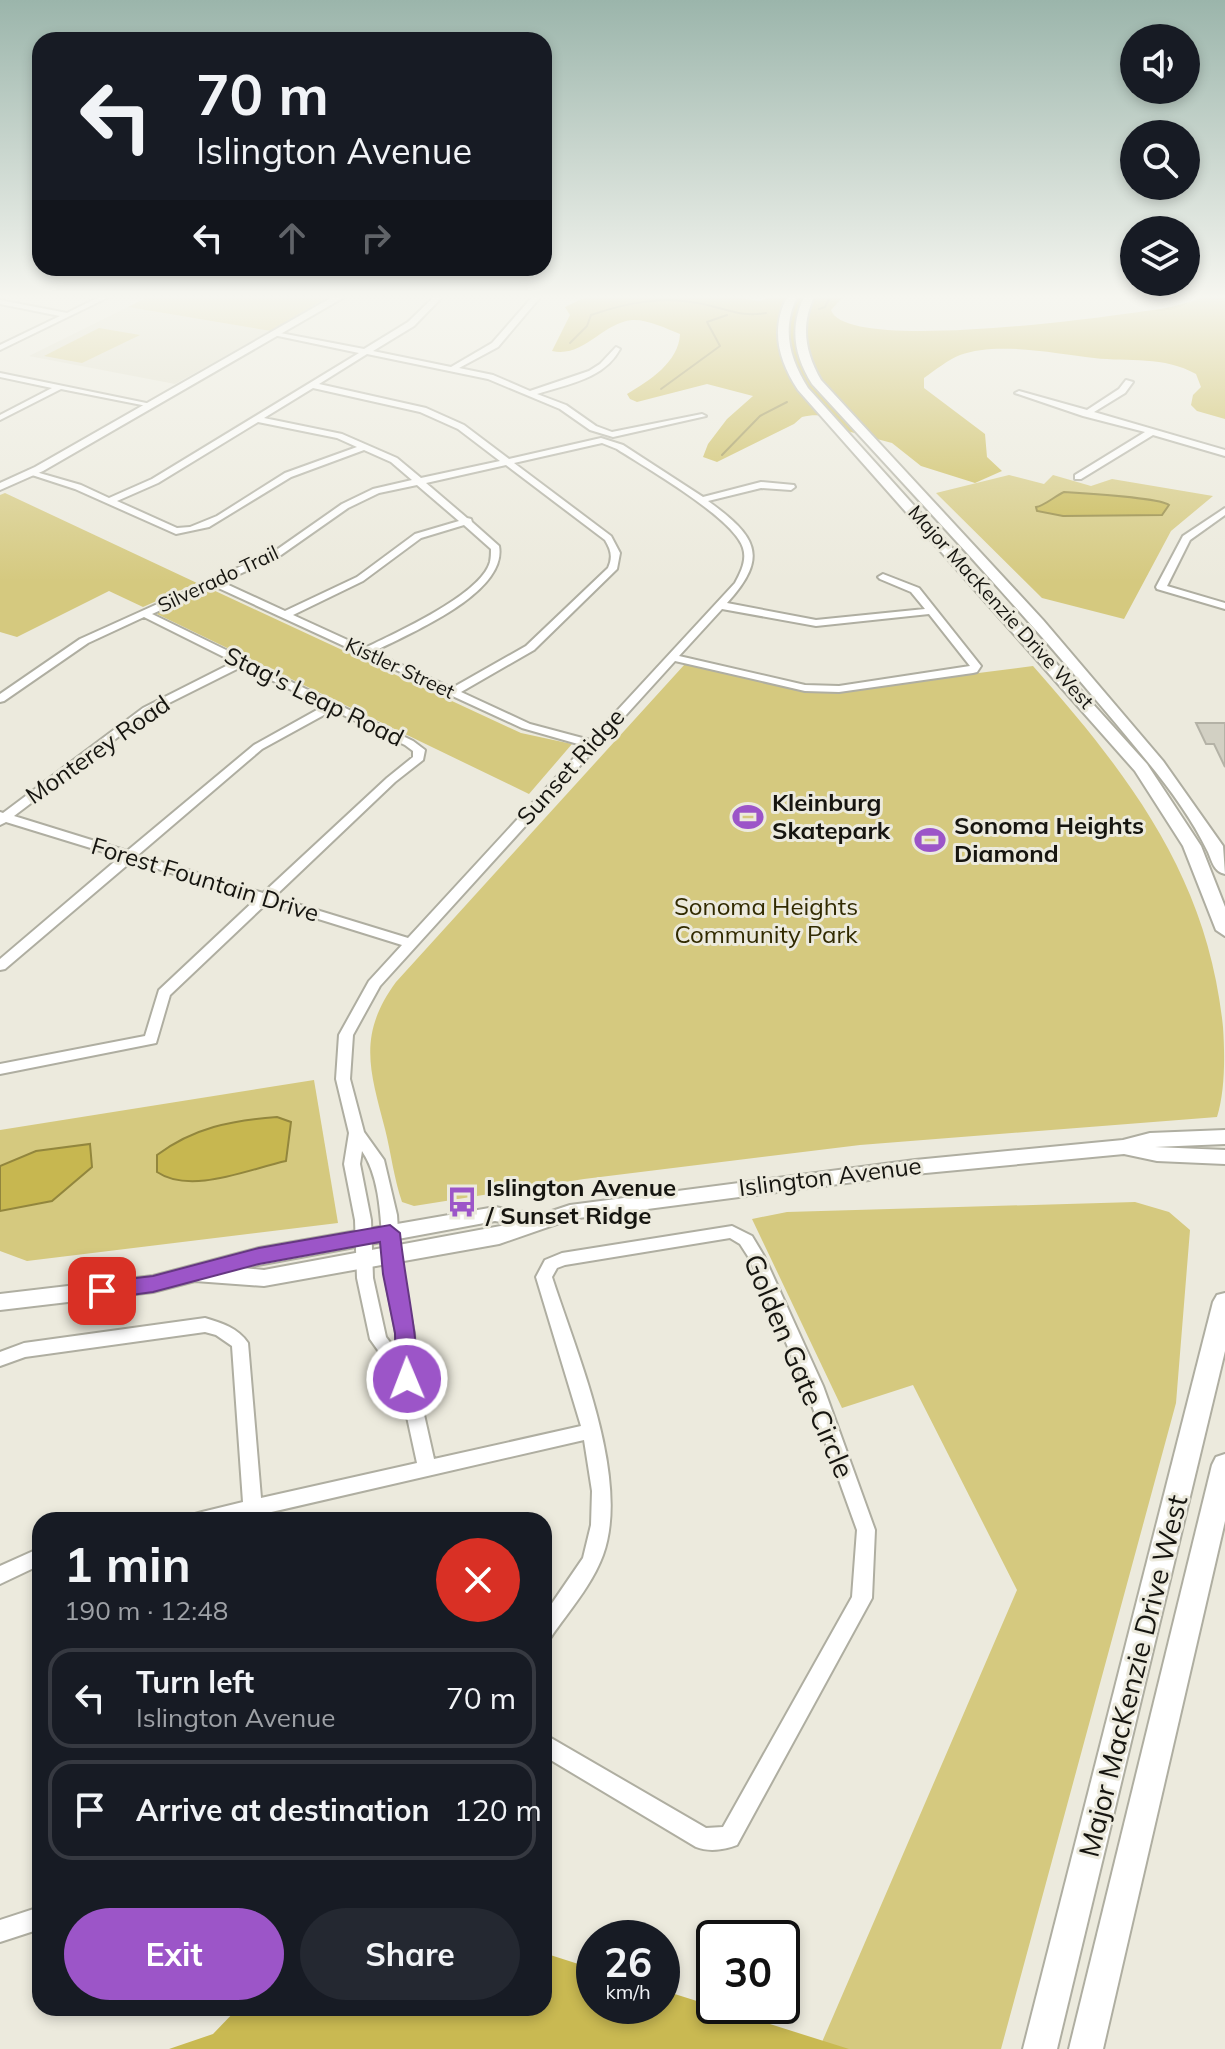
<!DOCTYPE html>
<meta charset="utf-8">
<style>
:root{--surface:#171b24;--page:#242831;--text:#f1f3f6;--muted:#9ea1a6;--line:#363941;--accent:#9c55c8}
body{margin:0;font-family:Mulish,sans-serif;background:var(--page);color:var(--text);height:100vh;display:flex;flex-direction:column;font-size:30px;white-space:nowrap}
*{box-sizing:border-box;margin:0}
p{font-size:26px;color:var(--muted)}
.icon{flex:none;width:44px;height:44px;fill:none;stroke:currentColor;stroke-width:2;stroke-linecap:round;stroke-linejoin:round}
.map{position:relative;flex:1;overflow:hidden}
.drawer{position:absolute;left:32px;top:1512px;width:520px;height:504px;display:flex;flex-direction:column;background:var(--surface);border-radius:24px;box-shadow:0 4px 12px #0003}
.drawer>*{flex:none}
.guide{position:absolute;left:32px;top:32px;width:520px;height:244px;border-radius:24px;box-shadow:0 4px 12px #0003;background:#171b24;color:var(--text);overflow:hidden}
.controls{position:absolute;left:1120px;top:24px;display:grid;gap:16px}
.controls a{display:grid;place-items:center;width:80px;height:80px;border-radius:50%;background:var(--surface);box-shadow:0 4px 12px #0003;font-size:40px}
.speed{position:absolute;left:576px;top:1920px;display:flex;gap:16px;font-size:40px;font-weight:700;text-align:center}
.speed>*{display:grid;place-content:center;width:104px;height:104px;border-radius:50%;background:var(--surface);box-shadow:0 4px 12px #0003;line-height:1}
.speed small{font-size:20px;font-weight:400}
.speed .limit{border:4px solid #111;border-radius:12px;background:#fff;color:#111}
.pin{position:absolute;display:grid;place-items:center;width:68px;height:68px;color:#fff;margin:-34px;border-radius:16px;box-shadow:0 4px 12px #0006}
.me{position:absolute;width:88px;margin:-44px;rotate:359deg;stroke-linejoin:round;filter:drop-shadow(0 0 6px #0008)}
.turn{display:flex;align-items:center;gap:28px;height:168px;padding:0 32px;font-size:36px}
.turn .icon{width:104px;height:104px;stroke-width:2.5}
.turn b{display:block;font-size:56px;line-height:68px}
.lanes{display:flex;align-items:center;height:76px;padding:0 32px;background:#0003;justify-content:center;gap:40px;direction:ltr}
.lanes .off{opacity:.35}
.round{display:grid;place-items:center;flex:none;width:84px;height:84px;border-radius:42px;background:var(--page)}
.headline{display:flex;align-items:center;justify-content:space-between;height:136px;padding:0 32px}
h1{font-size:48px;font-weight:700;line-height:60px}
.action{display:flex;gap:16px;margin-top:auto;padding:16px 32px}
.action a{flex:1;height:92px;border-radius:48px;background:var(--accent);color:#fff;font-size:32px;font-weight:700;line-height:92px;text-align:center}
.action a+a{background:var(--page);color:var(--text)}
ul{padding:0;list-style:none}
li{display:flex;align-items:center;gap:24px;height:100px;margin:0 16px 12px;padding:0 16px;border:4px solid var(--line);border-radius:24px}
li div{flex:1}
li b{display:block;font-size:30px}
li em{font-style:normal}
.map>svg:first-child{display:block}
.built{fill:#e0ddc9}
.green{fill:#d5c97f}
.forest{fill:#c9b952}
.water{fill:#c7b750;stroke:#92863d;stroke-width:2}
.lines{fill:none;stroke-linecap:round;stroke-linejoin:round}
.stream{stroke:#92863d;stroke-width:2}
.building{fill:#d2d0c3;stroke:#b4b2a6;stroke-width:2}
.street-casing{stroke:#afaea1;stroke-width:4}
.secondary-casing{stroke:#afaea1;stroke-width:4}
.primary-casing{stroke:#afaea1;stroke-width:4}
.street{fill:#fff;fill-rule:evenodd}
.secondary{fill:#fff;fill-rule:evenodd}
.primary{fill:#fff;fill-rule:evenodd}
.route{fill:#9c55c8;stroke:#653782;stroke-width:2}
.labels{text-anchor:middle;stroke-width:6;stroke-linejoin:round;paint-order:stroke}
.far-street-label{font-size:20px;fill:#161510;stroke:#eceadd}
.street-label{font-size:24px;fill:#161510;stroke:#eceadd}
.poi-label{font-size:24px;font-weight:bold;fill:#161510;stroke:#eceadd;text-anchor:start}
.park-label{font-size:24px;fill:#312a00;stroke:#eceadd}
.near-street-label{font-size:28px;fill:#161510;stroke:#eceadd}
</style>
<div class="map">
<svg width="1225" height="2049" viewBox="0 0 1225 2049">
<rect width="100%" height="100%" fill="#eceadd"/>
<!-- built -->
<polygon class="built" points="128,307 271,331 175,384 29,356"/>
<!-- green -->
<g class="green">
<polygon points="151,295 331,295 271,331 128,307"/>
<polygon points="99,328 140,335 82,363 44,356"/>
<polygon points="1009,475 1044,484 1053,475 1091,486 1112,479 1213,496 1171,531 1124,619 1042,598 936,493"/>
<polygon points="5,493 197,583 143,607 109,591 17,637 0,632 0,495"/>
<polygon points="211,589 521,733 572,744 529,794 157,614 163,608"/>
<path d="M685,664L783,687L829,692L1033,666C1129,775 1208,877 1223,1027C1225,1057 1225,1091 1217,1117L860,1145L584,1179L414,1206L402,1202C394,1179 391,1153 385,1129C370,1071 357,1035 396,982Z"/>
<polygon points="314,1080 338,1223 27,1261 0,1251 0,1130"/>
<polygon points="1135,1202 1169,1212 1190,1230 1176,1403 1001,2049 819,2049 1017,1590 913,1385 842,1408 752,1219 787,1212"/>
</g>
<!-- forest -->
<g class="forest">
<path d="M590,295H723L759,301L778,295H845L831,310C846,355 1122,315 1166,308C1187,304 1203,295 1225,295V419L1197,411L1191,405L1193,395L1201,387L1196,374C1164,356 1129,362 1094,358C1057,354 997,341 960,355C948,360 935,370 924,378V388L985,434L987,457L1002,471L975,483L921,466L892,443L847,431C837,415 818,413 802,417L794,424L717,462L703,457L708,444L727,419L753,396L707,384L637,402L630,399L627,394C649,381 679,362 680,334C665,328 647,319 632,320C602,323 584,358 552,351L570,315L565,307Z"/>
<polygon points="544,1953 594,1969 594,2006 662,2006 662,1990 849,2049 169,2049 213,2034 238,2008 544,2008"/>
</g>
<!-- water -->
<g class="water">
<path d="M1064,492C1081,493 1161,498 1169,505L1162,515L1063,516L1037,511L1036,507C1044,506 1055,496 1064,492Z"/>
<path d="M277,1117L291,1122L286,1161C249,1169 191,1195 157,1172V1155C193,1128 232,1120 277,1117Z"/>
<polygon points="90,1144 92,1167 52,1201 0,1211 0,1166 36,1151"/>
</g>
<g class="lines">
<!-- stream -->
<g class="stream">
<polyline points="819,309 825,307 831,295"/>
<path d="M570,343L587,326L591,315C626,303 661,296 698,303C722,307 740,318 766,313"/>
<polyline points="661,389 720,346 707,322 727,315"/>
<polyline points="722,455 760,416 787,402"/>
</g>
</g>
<!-- building -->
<polygon class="building" points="1196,723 1225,723 1225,767 1214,744 1206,744"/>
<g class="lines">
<!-- street casing -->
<g class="street-casing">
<g id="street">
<polygon points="103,295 113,295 0,350 0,345 60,316 0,304 0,300 67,313"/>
<path d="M436,295H444L414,326L373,351L451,367L492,343L534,295H542L498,347L459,368L493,375L530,391L589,371L600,364L616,347L620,349C604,379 568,384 537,394L566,405L596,426L612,432L702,414L706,416L613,437L590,430L560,409L488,379L367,354L319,384L426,408L464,425L509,459L601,438L623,445L703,497L761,482L794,485L795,487L791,490L761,488L708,501C756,536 770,556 727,603L816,620L925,609L911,592L880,579L878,577L883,574L919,588L981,666L977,672L973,673L839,692L805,691L675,661L380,986L353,1035L350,1079L364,1132L384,1160L397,1215L401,1274L414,1333L416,1379L434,1459L581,1426L536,1277L545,1260L562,1253L732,1226L752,1236L764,1256L823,1386L875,1530L872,1598L737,1845C725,1850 708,1852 696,1847L544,1756V1734L706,1828L723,1827L852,1597L857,1530L805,1386L749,1258L740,1244L730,1238L565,1265L557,1268L552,1277C576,1352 631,1478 603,1555C592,1585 569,1611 551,1637L544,1640V1615L583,1558L591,1525L592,1491L584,1440L237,1520H193L195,1514L202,1512L243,1502L232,1346L216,1335L205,1332L25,1357L0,1366V1352L24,1343L205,1318C222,1323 238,1328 248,1343L261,1498L417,1463L399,1380L370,1339L357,1278L355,1220L344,1164L349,1133L336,1079L339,1035L369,981L402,945L267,903L170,995L156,1043L0,1074V1064L145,1036L159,990L256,899L132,861L5,969L0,970V959L120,857L6,822L0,825V812L3,813L143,708L234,662L144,617L88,643L4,701L0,702V694L80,639L275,551L342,504L373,489L412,480L391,462L364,450L291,477L209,527L176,534L75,489L29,474V470L81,485L109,498L152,479L359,353L278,336H275V332L364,349L408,322ZM313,388L420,412L458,429L500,461L421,478L397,458L342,434L264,418ZM258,422L337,438L357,447L285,473L217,516L190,527L177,528L117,501L158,483ZM602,443L617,449C646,468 734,518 743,548C747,560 741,572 735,583L590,740L530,724L461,692L534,650L617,569L620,553L611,536L514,463ZM506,465L605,540C611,550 613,557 608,568L526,646L452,688L373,652C408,634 508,593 499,546L472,522L471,519L467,518L426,483ZM417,485L459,521L415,534L357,577L285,611L222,582L281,555L348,508L379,493ZM464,525L491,549C491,553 491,557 490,562C481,595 395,633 365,648L293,615L363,581L421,538ZM214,586L522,728L585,746L408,938L274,897L395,782L423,760L425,750L413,741L152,614ZM722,609L816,626L929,614L970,666L839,686L805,685L679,656ZM243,666L324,706L254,745L127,851L14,816L151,712ZM333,710L405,745L413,751V757L387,778L263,893L138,855L262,749ZM362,1151C384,1183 380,1235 385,1273C388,1300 397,1325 398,1353L386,1337L373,1278L371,1220L360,1164Z"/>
<polygon points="0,373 156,405 152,407 61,389 0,420 0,415 52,388 0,377"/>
<polygon points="1126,380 1133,382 1125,393 1094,412 1225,450 1225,456 1153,435 1081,479 1075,479 1075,475 1145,432 1083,416 1015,393 1019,391 1087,410 1119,389"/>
<polygon points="1225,508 1225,515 1190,540 1167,586 1225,603 1225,609 1157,589 1156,587 1183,536"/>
<polygon points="40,1548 40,1565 0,1584 0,1566"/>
<polygon points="40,1907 40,1929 0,1942 0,1920"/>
</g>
</g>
<!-- secondary casing -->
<g class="secondary-casing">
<g id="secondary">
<polygon points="336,295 348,295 43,471 0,490 0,483 35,467"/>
<path d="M1225,1130V1144L1155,1147L1225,1150V1164L1157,1161L1124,1154L915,1174L571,1219L499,1244L264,1286L195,1281L153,1292L0,1310V1294L153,1276L259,1248L495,1207L540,1215L570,1205L915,1160L1123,1140L1150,1133ZM495,1221L511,1224L264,1270L242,1268Z"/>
</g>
</g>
<!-- primary casing -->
<g class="primary-casing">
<g id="primary">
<path d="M788,295H798C781,328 789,358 808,388L1147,764L1201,846L1225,907V936L1216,930L1183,846L1135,771L798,390C778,359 770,329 788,295Z"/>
<path d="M805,295H815C800,325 805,352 821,380L1043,620L1163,761L1223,846L1225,874C1214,872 1212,861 1208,852C1192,819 1170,789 1147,761C1041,631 926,508 812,384C794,355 789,327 805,295Z"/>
<polygon points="1225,1293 1225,1351 1057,2049 1023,2049 1213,1302 1217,1295"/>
<polygon points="1225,1454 1225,1521 1103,2049 1069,2049 1212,1465 1216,1457"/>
</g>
</g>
<!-- street -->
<use href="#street" class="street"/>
<!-- secondary -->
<use href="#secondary" class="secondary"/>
<!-- primary -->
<use href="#primary" class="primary"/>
</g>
<!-- sky -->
<linearGradient id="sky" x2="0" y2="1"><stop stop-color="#9bb5ab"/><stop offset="0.51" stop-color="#f6f6f0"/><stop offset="1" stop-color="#f6f6f0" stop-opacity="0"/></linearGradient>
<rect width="1225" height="582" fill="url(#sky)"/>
<!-- route -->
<path class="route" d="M390,1225L400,1233C405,1282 417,1329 418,1379L415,1385H399L396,1379L395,1333L383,1274L380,1242L259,1264L153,1292L102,1299L91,1291L102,1282L153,1276L259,1248Z"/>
<!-- icons -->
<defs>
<g id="stadium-bare" transform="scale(2.4)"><path d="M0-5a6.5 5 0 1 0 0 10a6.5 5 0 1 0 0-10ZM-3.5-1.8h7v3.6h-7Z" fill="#9c55c8" stroke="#eceadd" stroke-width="2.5" paint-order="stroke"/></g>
<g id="bus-bare" transform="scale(2.4)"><path d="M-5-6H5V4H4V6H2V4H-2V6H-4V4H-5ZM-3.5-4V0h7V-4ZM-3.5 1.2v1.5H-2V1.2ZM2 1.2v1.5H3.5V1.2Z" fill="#9c55c8" stroke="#eceadd" stroke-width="2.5" paint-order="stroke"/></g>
</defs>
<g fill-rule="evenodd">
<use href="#stadium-bare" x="748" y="817"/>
<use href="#stadium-bare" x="930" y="840"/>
<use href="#bus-bare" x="462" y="1202"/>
</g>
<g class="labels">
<!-- far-street labels -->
<g class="far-street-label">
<text transform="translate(218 579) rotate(-25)" y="7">Silverado Trail</text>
<text transform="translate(1001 607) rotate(48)" y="7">Major MacKenzie Drive West</text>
<text transform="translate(400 668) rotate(25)" y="7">Kistler Street</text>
</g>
<!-- street labels -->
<g class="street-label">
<text transform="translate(314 697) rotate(26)" y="8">Stag's Leap Road</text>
<text transform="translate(98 750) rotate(-35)" y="8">Monterey Road</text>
<text transform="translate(571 767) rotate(-48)" y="8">Sunset Ridge</text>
<text transform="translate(205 880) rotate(17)" y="8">Forest Fountain Drive</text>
<text transform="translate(830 1177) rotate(-7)" y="8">Islington Avenue</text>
</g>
<!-- poi labels -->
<g class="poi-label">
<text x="772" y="811">Kleinburg<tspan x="772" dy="28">Skatepark</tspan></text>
<text x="954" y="834">Sonoma Heights<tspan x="954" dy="28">Diamond</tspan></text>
<text x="486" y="1196">Islington Avenue<tspan x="486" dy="28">/ Sunset Ridge</tspan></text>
</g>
<!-- park labels -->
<g class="park-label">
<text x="766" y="915">Sonoma Heights<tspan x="766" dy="28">Community Park</tspan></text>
</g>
<!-- near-street labels -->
<g class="near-street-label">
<text transform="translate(799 1366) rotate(67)" y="10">Golden Gate Circle</text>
<text transform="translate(1133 1676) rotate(-76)" y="10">Major MacKenzie Drive West</text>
</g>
</g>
</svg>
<div class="controls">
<a><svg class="icon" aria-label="sound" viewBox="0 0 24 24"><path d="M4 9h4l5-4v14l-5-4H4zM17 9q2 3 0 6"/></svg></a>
<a><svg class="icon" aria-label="search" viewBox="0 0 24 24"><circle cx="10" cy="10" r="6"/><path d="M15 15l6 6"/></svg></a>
<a><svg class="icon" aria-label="layers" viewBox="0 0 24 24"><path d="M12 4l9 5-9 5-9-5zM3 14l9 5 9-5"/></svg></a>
</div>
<div class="speed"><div>26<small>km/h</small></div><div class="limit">30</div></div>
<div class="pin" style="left:102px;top:1291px;background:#d93025"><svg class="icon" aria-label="arrive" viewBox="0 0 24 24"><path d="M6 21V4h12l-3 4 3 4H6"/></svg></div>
<svg class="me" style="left:407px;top:1379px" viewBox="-20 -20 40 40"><circle r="17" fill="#9c55c8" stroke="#fff" stroke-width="3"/><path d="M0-11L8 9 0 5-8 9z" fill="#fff"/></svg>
<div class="guide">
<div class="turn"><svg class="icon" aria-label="left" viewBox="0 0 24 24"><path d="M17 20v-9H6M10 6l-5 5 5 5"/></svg><div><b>70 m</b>Islington Avenue</div></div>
<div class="lanes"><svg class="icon" aria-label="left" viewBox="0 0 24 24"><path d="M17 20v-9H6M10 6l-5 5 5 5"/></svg><svg class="icon off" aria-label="ahead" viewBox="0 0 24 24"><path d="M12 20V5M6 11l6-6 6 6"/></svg><svg class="icon off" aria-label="right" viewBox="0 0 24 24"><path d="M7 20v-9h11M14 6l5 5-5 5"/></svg></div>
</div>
<section class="drawer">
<div class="headline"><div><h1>1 min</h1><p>190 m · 12:48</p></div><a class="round" style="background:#d93025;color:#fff"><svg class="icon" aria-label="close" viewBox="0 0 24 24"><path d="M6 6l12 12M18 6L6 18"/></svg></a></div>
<ul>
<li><svg class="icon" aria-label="left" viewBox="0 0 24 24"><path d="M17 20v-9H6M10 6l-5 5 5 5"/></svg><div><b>Turn left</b><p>Islington Avenue</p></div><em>70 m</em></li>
<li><svg class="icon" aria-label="arrive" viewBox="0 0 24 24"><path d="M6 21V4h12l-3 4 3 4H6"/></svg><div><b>Arrive at destination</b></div><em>120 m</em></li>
</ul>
<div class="action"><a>Exit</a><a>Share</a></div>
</section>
</div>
